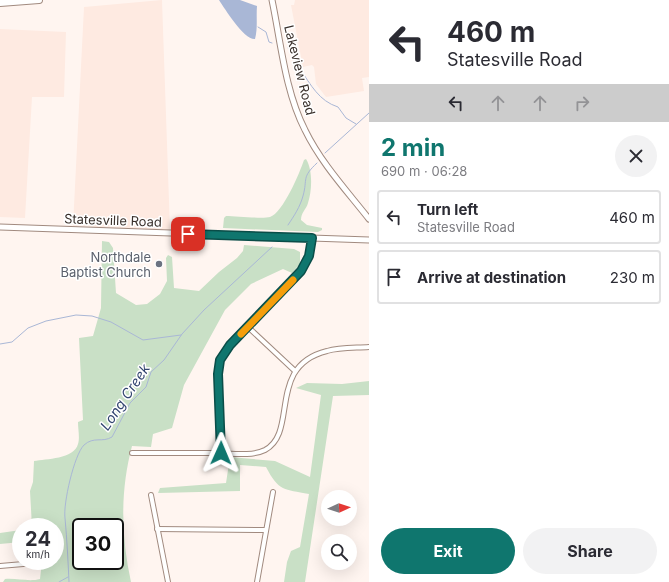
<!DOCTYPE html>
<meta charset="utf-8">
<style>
:root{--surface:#fff;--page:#f2f2f3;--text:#2b2b33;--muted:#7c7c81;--line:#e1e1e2;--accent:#0f766e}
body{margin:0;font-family:Inter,sans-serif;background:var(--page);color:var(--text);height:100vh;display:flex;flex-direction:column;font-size:15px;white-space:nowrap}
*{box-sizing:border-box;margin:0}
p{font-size:13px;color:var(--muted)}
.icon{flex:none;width:22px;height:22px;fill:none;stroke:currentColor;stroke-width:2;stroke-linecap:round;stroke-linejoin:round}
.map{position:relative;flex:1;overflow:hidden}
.drawer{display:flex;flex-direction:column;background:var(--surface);width:300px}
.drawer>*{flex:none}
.banner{background:#fff;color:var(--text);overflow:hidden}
.needle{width:26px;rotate:87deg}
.buttons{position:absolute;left:321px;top:490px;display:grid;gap:8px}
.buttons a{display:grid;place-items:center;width:36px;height:36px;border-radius:50%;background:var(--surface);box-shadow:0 4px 16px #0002;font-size:20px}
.speed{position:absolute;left:12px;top:518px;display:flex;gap:8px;font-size:20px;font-weight:700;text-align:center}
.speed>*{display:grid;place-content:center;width:52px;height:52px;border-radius:50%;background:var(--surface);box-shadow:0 4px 16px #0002;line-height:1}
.speed small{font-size:10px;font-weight:400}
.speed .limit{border:2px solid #111;border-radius:6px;background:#fff;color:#111}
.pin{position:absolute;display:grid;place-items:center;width:34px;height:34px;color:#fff;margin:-17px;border-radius:8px;box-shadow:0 2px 6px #0006}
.me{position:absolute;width:44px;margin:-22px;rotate:1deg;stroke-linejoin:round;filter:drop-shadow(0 0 3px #0008)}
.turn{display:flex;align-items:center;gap:14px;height:84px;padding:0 12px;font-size:18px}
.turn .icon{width:52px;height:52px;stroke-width:2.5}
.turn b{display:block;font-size:28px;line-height:34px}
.lanes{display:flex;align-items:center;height:38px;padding:0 12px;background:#0003;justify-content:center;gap:20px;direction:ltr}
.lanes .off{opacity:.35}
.round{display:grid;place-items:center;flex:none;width:42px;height:42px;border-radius:21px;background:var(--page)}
.head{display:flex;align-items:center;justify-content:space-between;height:68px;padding:0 12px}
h1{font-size:24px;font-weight:700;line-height:30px;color:var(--accent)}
.action{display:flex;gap:8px;margin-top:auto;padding:8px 12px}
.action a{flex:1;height:46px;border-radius:24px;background:var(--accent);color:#fff;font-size:16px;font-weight:700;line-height:46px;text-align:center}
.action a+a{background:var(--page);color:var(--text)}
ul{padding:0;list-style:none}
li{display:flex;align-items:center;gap:12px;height:54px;margin:0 8px 6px;padding:0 4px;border:2px solid var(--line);border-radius:4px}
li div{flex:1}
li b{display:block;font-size:15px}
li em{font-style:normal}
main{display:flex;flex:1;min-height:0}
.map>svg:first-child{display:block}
.built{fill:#feeae1}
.green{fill:#c9e0c6;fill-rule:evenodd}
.water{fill:#a9b7d6}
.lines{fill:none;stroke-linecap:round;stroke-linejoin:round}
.stream{stroke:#a9b7d6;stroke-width:1}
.minor-casing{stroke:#a18a7f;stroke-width:6}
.major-casing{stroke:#a18a7f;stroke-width:7}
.highway-casing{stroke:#a18a7f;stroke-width:8}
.minor{stroke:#fff;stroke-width:4}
.major{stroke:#fff;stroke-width:5}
.highway{stroke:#fff;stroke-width:6}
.route-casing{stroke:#0a4d48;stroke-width:10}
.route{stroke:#0f766e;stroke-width:7}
.slow{stroke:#f59e0b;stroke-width:7}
.worship-dot{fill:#6b7280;stroke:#fff;stroke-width:1.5}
.labels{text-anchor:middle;stroke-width:3;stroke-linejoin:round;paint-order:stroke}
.street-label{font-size:13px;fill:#3a312c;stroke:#fff}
.worship-label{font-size:13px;fill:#5b616d;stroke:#fff;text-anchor:end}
.water-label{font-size:14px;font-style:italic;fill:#324570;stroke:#fff}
</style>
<main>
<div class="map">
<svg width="369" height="582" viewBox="0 0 369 582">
<rect width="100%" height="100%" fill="#fff5f0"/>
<!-- built -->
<g class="built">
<polygon points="162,0 170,230 73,226 84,7"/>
<polygon points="295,0 369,0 369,77 362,78 364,91 326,97 316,84 314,67 312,65 303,67 291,5 294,5"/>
<polygon points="0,29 66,32 64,97 32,97 25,218 0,217"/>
</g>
<!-- green -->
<g class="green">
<path d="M306,159C313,170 312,191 308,203C306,210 301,212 301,220L307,225L322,228V230L318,232L223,228L224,218L226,216C236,216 262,219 270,217C283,213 300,172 304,160Z"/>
<path d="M102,241L109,242L113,248L116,293L136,305L147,304L160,294L167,281L166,258L168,255L172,257L174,288L199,291L219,272L237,258L243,251L244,245L294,249L300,252V264L292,273L283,269L251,284L225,310L184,385L172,428L153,434L151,447L132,446C120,491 121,537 131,582H3L5,579C17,578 29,582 40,579L42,561H55V527H32L30,491L33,482L34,461C46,459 74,459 78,444C80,438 78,429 78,422L83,420L79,338L93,336L101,308ZM81,527H115V561H81Z"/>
<path d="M369,381V395L333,396L305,582H284L287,562L291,551L300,547L309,494C284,489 279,492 266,467L240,465V491L158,493L160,488L226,483L230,457L275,461L310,477L321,395L296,388L307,383L342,384Z"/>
<polygon points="21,530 21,542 0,544 0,533"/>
</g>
<!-- water -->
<path class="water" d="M219,0H240L257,6C256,18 258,27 255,39C244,40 225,9 219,0Z"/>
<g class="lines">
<!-- stream -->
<g class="stream">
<polyline points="258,27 266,32 269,42 272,43"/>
<polyline points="288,48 293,51 296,62"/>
<path d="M300,69C311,85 319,101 338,107L346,118L356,124"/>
<polyline points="325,153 369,113"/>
<path d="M288,225C294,216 300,207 303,196C308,178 301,178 317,163"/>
<polyline points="0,344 12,342 28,328 46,321 76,315 92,316 111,322 143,340 181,335"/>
<polyline points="59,582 68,577"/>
<path d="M69,582C68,560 67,540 65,518C63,504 74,455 84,445C94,436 102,443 112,437L130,403L146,387L151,372L164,360L182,334L204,310L272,247"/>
</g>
<!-- minor casing -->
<g class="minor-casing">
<g id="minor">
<polyline points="248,327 295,371"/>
<path d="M132,453C159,453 187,453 214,453C229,453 251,457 265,450C299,432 266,366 327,351C340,347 355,348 369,347"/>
<polyline points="221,453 218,374 220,360 230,345 301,271 309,256 312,238"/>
<polyline points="151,495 168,582"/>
<polyline points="157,529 265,530"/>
<polyline points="0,566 35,563"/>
<polyline points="257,582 273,492"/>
</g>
</g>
<!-- major casing -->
<g class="major-casing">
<g id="major">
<path d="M272,0C281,43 285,91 305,130C321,163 347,191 369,219"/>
<polyline points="0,227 369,240"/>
</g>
</g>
<!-- highway casing -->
<g class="highway-casing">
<polyline id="highway" points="0,3 39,0"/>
</g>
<!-- minor -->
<use href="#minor" class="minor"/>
<!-- major -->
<use href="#major" class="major"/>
<!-- highway -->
<use href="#highway" class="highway"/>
</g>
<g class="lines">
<!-- route casing -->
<g class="route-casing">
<polyline id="route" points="188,234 312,238 309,256 301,271 230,345 220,360 218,374 221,453"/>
</g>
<!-- route -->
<use href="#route" class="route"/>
<!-- slow -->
<polyline class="slow" points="241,334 293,280"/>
</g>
<!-- markers -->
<circle class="worship-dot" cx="159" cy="264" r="4"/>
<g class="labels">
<!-- street labels -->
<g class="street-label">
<text transform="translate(300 70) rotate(76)" y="5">Lakeview Road</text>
<text transform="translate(113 220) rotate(2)" y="5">Statesville Road</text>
</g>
<!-- worship labels -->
<g class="worship-label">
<text x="151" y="262">Northdale<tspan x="151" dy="15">Baptist Church</tspan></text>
</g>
<!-- water labels -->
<g class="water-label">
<text transform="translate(125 397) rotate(-56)" y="5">Long Creek</text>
</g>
</g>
</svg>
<div class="buttons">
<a><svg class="needle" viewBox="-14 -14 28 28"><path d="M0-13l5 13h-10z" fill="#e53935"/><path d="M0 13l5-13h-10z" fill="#7c7c81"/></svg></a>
<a><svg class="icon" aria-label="search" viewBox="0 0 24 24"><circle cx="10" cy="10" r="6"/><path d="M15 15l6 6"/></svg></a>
</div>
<div class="speed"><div>24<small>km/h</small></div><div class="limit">30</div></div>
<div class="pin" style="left:188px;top:234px;background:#d93025"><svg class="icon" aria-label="arrive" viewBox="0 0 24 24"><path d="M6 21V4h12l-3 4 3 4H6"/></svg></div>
<svg class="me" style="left:221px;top:453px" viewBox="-20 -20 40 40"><path d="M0-17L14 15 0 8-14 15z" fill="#0f766e" stroke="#fff" stroke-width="4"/></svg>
</div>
<section class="drawer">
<div class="banner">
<div class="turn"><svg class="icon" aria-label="left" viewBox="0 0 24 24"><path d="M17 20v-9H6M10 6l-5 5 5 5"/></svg><div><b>460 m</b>Statesville Road</div></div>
<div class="lanes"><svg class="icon" aria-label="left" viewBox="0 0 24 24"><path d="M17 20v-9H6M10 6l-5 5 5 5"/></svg><svg class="icon off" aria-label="ahead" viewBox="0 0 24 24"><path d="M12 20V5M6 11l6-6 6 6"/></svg><svg class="icon off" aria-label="ahead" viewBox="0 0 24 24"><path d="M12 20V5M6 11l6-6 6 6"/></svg><svg class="icon off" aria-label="right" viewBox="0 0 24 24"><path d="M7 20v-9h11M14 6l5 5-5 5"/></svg></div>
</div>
<div class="head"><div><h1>2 min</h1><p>690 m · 06:28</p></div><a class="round"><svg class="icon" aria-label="close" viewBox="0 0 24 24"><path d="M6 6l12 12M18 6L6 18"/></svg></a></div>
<ul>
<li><svg class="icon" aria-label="left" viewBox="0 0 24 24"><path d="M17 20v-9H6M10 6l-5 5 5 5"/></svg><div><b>Turn left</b><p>Statesville Road</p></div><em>460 m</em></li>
<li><svg class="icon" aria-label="arrive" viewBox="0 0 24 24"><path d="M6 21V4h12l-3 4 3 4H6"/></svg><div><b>Arrive at destination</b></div><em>230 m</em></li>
</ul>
<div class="action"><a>Exit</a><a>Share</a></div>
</section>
</main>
